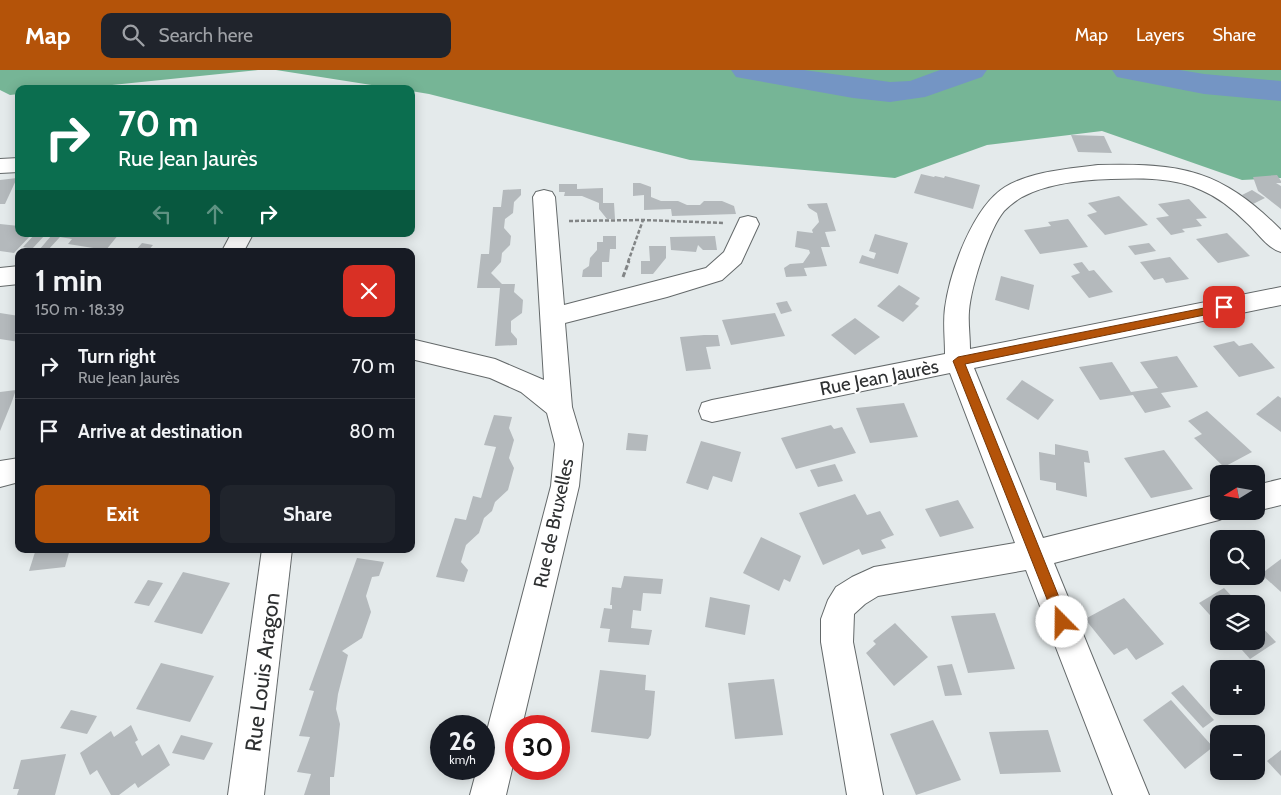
<!DOCTYPE html>
<meta charset="utf-8">
<style>
:root{--surface:#171b24;--page:#20242c;--text:#f1f3f6;--muted:#9ea1a6;--line:#363941;--accent:#b45309}
body{margin:0;font-family:Cabin,sans-serif;background:var(--page);color:var(--text);height:100vh;display:flex;flex-direction:column;font-size:19px;white-space:nowrap}
*{box-sizing:border-box;margin:0}
p{font-size:16px;color:var(--muted)}
.icon{flex:none;width:28px;height:28px;fill:none;stroke:currentColor;stroke-width:2;stroke-linecap:round;stroke-linejoin:round}
.map{position:relative;flex:1;overflow:hidden}
.details{position:absolute;left:15px;top:178px;width:400px;height:305px;display:flex;flex-direction:column;background:var(--surface);border-radius:10px;box-shadow:0 2px 12px #0003}
.details>*{flex:none}
.top-card{position:absolute;left:15px;top:15px;width:400px;height:152px;border-radius:10px;box-shadow:0 2px 12px #0003;background:#0b6e4f;color:#fff;overflow:hidden}
.needle{width:32px;rotate:259deg}
.buttons{position:absolute;left:1210px;top:395px;display:grid;gap:10px}
.buttons a{display:grid;place-items:center;width:55px;height:55px;border-radius:10px;background:var(--surface);box-shadow:0 2px 12px #0003;font-size:25px}
.speed{position:absolute;left:430px;top:645px;display:flex;gap:10px;font-size:25px;font-weight:700;text-align:center}
.speed>*{display:grid;place-content:center;width:65px;height:65px;border-radius:50%;background:var(--surface);box-shadow:0 2px 12px #0003;line-height:1}
.speed small{font-size:12px;font-weight:400}
.speed .limit{border:8px solid #d22;background:#fff;color:#111}
.pin{position:absolute;display:grid;place-items:center;width:42px;height:42px;color:#fff;margin:-21px;border-radius:10px;box-shadow:0 2px 8px #0006}
.me{position:absolute;width:55px;margin:-28px;rotate:338deg;stroke-linejoin:round;filter:drop-shadow(0 0 4px #0008)}
.turn{display:flex;align-items:center;gap:18px;height:105px;padding:0 20px;font-size:22px}
.turn .icon{width:65px;height:65px;stroke-width:2.5}
.turn b{display:block;font-size:35px;line-height:42px}
.lanes{display:flex;align-items:center;height:48px;padding:0 20px;background:#0003;justify-content:center;gap:25px;direction:ltr}
.lanes .off{opacity:.35}
.round{display:grid;place-items:center;flex:none;width:52px;height:52px;border-radius:10px;background:var(--page)}
.headline{display:flex;align-items:center;justify-content:space-between;height:85px;padding:0 20px}
h1{font-size:30px;font-weight:700;line-height:38px}
.action{display:flex;gap:10px;margin-top:auto;padding:10px 20px}
.action a{flex:1;height:58px;border-radius:10px;background:var(--accent);color:#fff;font-size:20px;font-weight:700;line-height:58px;text-align:center}
.action a+a{background:var(--page);color:var(--text)}
ul{padding:0;list-style:none}
li{display:flex;align-items:center;gap:15px;height:65px;padding:0 20px;border-top:1px solid var(--line)}
li div{flex:1}
li b{display:block;font-size:19px}
li em{font-style:normal}
header{display:flex;align-items:center;gap:30px;box-sizing:border-box;height:70px;padding:0 25px;background:var(--accent);color:#fff}
header strong{font-size:24px}
nav{display:flex;gap:28px;margin-inline-start:auto;font-size:18px}
.search{width:350px;height:45px;background:var(--page);display:flex;align-items:center;gap:12px;box-sizing:border-box;padding:0 18px;border-radius:10px;color:var(--muted);font-size:19px}
.map>svg:first-child{display:block}
.forest{fill:#76b596}
.lines{fill:none;stroke-linecap:round;stroke-linejoin:round}
.river{fill:#7495c4;fill-rule:evenodd}
.building{fill:#b4b9bc}
.minor-casing{stroke:#64696a;stroke-width:2}
.path-far1{stroke:#828586;stroke-width:2.5;stroke-dasharray:4 2;stroke-linecap:butt}
.path{stroke:#828586;stroke-width:3;stroke-dasharray:5 2.5;stroke-linecap:butt}
.minor{fill:#fff;fill-rule:evenodd}
.route{fill:#b45309;stroke:#753606}
.labels{text-anchor:middle;stroke-width:4;stroke-linejoin:round;paint-order:stroke}
.street-label{font-size:19px;fill:#2e3031;stroke:#fff}
.near-street-label{font-size:22px;fill:#2e3031;stroke:#fff}
</style>
<header>
<strong>Map</strong>
<div class="search"><svg class="icon" aria-label="search" viewBox="0 0 24 24"><circle cx="10" cy="10" r="6"/><path d="M15 15l6 6"/></svg>Search here</div>
<nav><a>Map</a><a>Layers</a><a>Share</a></nav>
</header>
<div class="map">
<svg width="1281" height="725" viewBox="0 0 1281 725">
<rect width="100%" height="100%" fill="#e4eaeb"/>
<!-- forest -->
<g class="forest">
<polygon points="0,0 258,0 73,19 19,19 19,24 10,25 0,20"/>
<polygon points="276,0 1281,0 1281,108 1242,110 1102,61 987,75 895,108 690,90 429,24 411,21 411,19 397,19"/>
</g>
<g class="lines">
<!-- river -->
<g class="river">
<polygon points="731,0 804,0 890,12 910,11 940,0 987,0 982,7 925,27 890,32 853,28 747,9 736,7"/>
<polygon points="1112,0 1180,0 1204,4 1281,11 1281,31 1204,24 1117,7"/>
</g>
</g>
<!-- building -->
<g class="building">
<polygon points="1071,65 1104,66 1112,83 1078,82"/>
<polygon points="921,104 934,107 935,106 944,108 945,106 980,115 973,139 914,123"/>
<polygon points="1277,105 1281,111 1281,113 1276,113 1281,116 1281,139 1258,121 1253,107"/>
<polygon points="17,108 5,134 0,134 0,110"/>
<polygon points="633,113 640,113 651,117 651,127 661,131 678,131 687,135 700,135 704,131 722,131 734,136 736,144 672,146 671,139 644,140 644,125 633,126"/>
<polygon points="559,114 577,114 577,119 603,118 603,133 614,133 615,149 607,149 599,139 599,133 582,126 564,126 565,122 559,122"/>
<polygon points="521,119 521,125 514,132 513,143 505,149 504,158 511,166 510,175 502,183 501,192 491,203 502,214 515,214 514,222 523,230 522,243 511,251 511,262 517,269 517,275 495,276 500,218 477,218 481,184 489,184 493,137 501,137 503,120"/>
<polygon points="1252,120 1265,128 1253,134 1242,125"/>
<polygon points="1119,126 1148,155 1105,165 1087,145 1097,142 1088,133"/>
<polygon points="1189,129 1207,148 1196,149 1202,156 1182,159 1185,162 1171,165 1156,148 1169,146 1158,134"/>
<polygon points="827,133 836,161 825,162 830,177 821,177 827,196 804,198 807,206 786,207 784,198 790,194 803,193 810,183 809,180 795,177 797,161 813,163 812,160 819,152 817,143 809,138 807,134"/>
<polygon points="1068,149 1088,177 1040,184 1024,160 1051,156 1048,152"/>
<polygon points="0,154 19,156 19,164 32,164 14,183 0,181"/>
<polygon points="1227,163 1250,186 1218,193 1196,169"/>
<polygon points="35,164 119,164 106,180 68,174 72,169 60,167 47,181 39,180 51,166 45,165 32,179 23,177"/>
<polygon points="875,164 908,173 898,204 859,193 862,185 874,189 876,183 869,181"/>
<polygon points="603,166 616,166 616,179 610,179 609,192 602,192 602,207 582,207 583,200 589,196 590,188 597,180 597,172 603,172"/>
<polygon points="715,166 717,180 703,180 698,175 696,182 671,180 670,167"/>
<polygon points="142,173 153,175 148,181 135,181"/>
<polygon points="1149,173 1156,181 1135,185 1128,176"/>
<polygon points="649,176 666,176 666,188 653,204 641,204 641,191 650,191"/>
<polygon points="1170,187 1189,209 1166,213 1163,208 1154,210 1140,192"/>
<polygon points="1082,192 1089,201 1094,200 1113,222 1089,228 1071,206 1080,203 1073,194"/>
<polygon points="1001,206 1034,215 1029,240 995,230"/>
<polygon points="899,215 920,228 915,234 919,236 903,252 877,236"/>
<polygon points="787,231 792,241 781,244 776,233"/>
<polygon points="0,243 19,246 19,272 0,269"/>
<polygon points="775,243 785,266 731,275 722,250"/>
<polygon points="855,248 880,267 855,285 831,265"/>
<polygon points="704,265 718,265 720,276 706,277 711,299 686,301 680,267"/>
<polygon points="1234,271 1239,276 1252,273 1275,298 1239,307 1213,276"/>
<polygon points="1177,286 1198,317 1161,323 1171,337 1145,343 1133,325 1100,330 1079,297 1112,292 1131,322 1158,318 1140,292"/>
<polygon points="1022,310 1054,330 1038,350 1006,329"/>
<polygon points="16,320 11,334 0,361 0,322"/>
<polygon points="1278,326 1281,328 1281,362 1256,344"/>
<polygon points="904,333 918,367 870,373 856,338"/>
<polygon points="1207,341 1252,382 1224,397 1194,368 1202,364 1188,351"/>
<polygon points="494,345 512,347 509,358 514,370 509,388 514,398 508,420 495,432 492,441 484,448 479,463 466,475 461,492 468,500 464,512 436,507 455,448 466,450 473,426 481,428 496,377 484,375"/>
<polygon points="831,355 834,359 842,357 856,383 796,399 781,368"/>
<polygon points="628,363 648,365 646,381 626,380"/>
<polygon points="701,371 741,382 732,412 713,406 708,420 686,413"/>
<polygon points="1055,374 1088,381 1090,393 1084,392 1087,427 1056,420 1056,413 1040,410 1039,382 1055,385"/>
<polygon points="1164,380 1193,419 1151,428 1124,388"/>
<polygon points="835,394 843,411 818,417 810,400"/>
<polygon points="855,424 867,445 880,441 894,465 881,470 886,478 862,485 859,479 823,495 799,443"/>
<polygon points="958,430 974,458 940,467 925,439"/>
<polygon points="761,467 801,486 790,512 784,509 779,521 743,503"/>
<polygon points="36,479 70,479 65,497 29,501"/>
<polygon points="357,488 384,492 379,506 372,507 366,526 371,542 362,568 342,581 348,585 338,624 336,639 340,654 334,707 330,707 330,725 304,725 311,704 297,702 310,667 299,666 314,621 309,620"/>
<polygon points="1281,489 1281,522 1261,504"/>
<polygon points="183,502 230,513 202,564 154,552"/>
<polygon points="624,506 663,509 661,524 643,523 641,541 633,540 631,558 652,560 649,575 608,572 610,559 600,558 604,538 612,539 612,535 610,535 612,517 621,518"/>
<polygon points="148,510 163,513 149,536 134,533"/>
<polygon points="1224,518 1239,534 1219,534 1219,555 1199,533"/>
<polygon points="710,527 750,535 745,565 705,557"/>
<polygon points="1124,528 1164,574 1136,590 1127,578 1114,585 1085,549"/>
<polygon points="995,543 1015,599 968,603 951,546"/>
<polygon points="1256,551 1276,572 1250,589 1234,571 1256,571"/>
<polygon points="895,553 928,587 894,616 866,583 876,574 873,571"/>
<polygon points="161,593 214,606 190,652 136,639"/>
<polygon points="952,594 962,625 945,626 937,596"/>
<polygon points="600,600 646,605 645,620 655,621 651,665 648,669 591,662"/>
<polygon points="774,609 783,665 735,669 728,613"/>
<polygon points="1183,615 1214,650 1203,658 1171,623"/>
<polygon points="1171,630 1213,677 1185,699 1143,650"/>
<polygon points="71,640 97,646 87,664 60,658"/>
<polygon points="933,650 961,710 916,725 890,664"/>
<polygon points="131,655 138,670 135,672 142,686 159,674 170,695 138,718 135,713 119,725 111,725 97,700 90,705 80,683 111,661 114,667"/>
<polygon points="1048,660 1061,702 1000,704 989,662"/>
<polygon points="181,665 213,673 204,690 172,683"/>
<polygon points="1281,680 1281,706 1267,691"/>
<polygon points="66,684 55,725 17,725 19,719 13,719 21,690"/>
</g>
<g class="lines">
<!-- minor casing -->
<g class="minor-casing">
<g id="minor">
<polygon points="19,88 19,102 0,103 0,89"/>
<path d="M1098,95C1182,93 1220,99 1281,160V182C1267,178 1258,163 1247,153C1234,140 1218,127 1201,120C1174,107 1140,108 1111,109C1082,110 1049,113 1022,127C1017,130 1009,136 1004,141C989,159 971,216 969,241C968,253 970,266 970,279L1281,217V235L974,298L1043,468L1219,424V441H1232L1229,446L1219,450L1054,493L1149,725H1113L1026,500L878,526L865,534L854,544L853,572L883,725H847L821,572V549L828,530L836,517L852,507L874,497L1015,473L950,303L712,352L702,349L699,341L702,333L712,330L945,284C945,268 943,253 945,238C950,201 973,137 1005,117C1032,101 1068,99 1098,95Z"/>
<polygon points="544,120 552,122 555,127 564,235 706,198 724,182 740,148 748,146 756,148 759,154 741,193 722,210 667,227 565,253 572,337 583,374 579,416 522,656 516,656 516,682 506,725 470,725 477,699 484,699 484,672 551,416 555,374 547,343 521,322 490,308 411,289 411,269 495,289 544,310 533,127 536,122"/>
<polygon points="231,164 253,164 244,181 222,181"/>
<polygon points="19,196 19,214 0,216 0,198"/>
<polygon points="19,388 19,412 0,417 0,391"/>
<polygon points="1281,409 1281,435 1256,441 1256,415"/>
<polygon points="262,479 292,479 264,725 228,725"/>
</g>
</g>
<!-- path-far1 -->
<g class="path-far1">
<polyline points="569,151 643,150 723,153"/>
<polyline points="628,192 643,150"/>
</g>
<!-- path -->
<polyline class="path" points="623,207 629,191"/>
<!-- minor -->
<use href="#minor" class="minor"/>
</g>
<!-- route -->
<polygon class="route" points="1224,234 1229,237 1224,241 965,294 1069,552 1067,557 1062,559 1058,557 953,291 958,287"/>
<g class="labels">
<!-- street labels -->
<g class="street-label">
<text transform="translate(879 307) rotate(-11)" y="7">Rue Jean Jaurès</text>
<text transform="translate(553 453) rotate(-78)" y="7">Rue de Bruxelles</text>
</g>
<!-- near-street labels -->
<g class="near-street-label">
<text transform="translate(262 602) rotate(-83)" y="8">Rue Louis Aragon</text>
</g>
</g>
</svg>
<div class="buttons">
<a><svg class="needle" viewBox="-14 -14 28 28"><path d="M0-13l5 13h-10z" fill="#e53935"/><path d="M0 13l5-13h-10z" fill="#9ea1a6"/></svg></a>
<a><svg class="icon" aria-label="search" viewBox="0 0 24 24"><circle cx="10" cy="10" r="6"/><path d="M15 15l6 6"/></svg></a>
<a><svg class="icon" aria-label="layers" viewBox="0 0 24 24"><path d="M12 4l9 5-9 5-9-5zM3 14l9 5 9-5"/></svg></a>
<a>+</a>
<a>−</a>
</div>
<div class="speed"><div>26<small>km/h</small></div><div class="limit">30</div></div>
<div class="pin" style="left:1224px;top:237px;background:#d93025"><svg class="icon" aria-label="arrive" viewBox="0 0 24 24"><path d="M6 21V4h12l-3 4 3 4H6"/></svg></div>
<svg class="me" style="left:1062px;top:552px" viewBox="-20 -20 40 40"><circle r="19" fill="#fff"/><path d="M0-13L10 11 0 6-10 11z" fill="#b45309"/></svg>
<div class="top-card">
<div class="turn"><svg class="icon" aria-label="right" viewBox="0 0 24 24"><path d="M7 20v-9h11M14 6l5 5-5 5"/></svg><div><b>70 m</b>Rue Jean Jaurès</div></div>
<div class="lanes"><svg class="icon off" aria-label="left" viewBox="0 0 24 24"><path d="M17 20v-9H6M10 6l-5 5 5 5"/></svg><svg class="icon off" aria-label="ahead" viewBox="0 0 24 24"><path d="M12 20V5M6 11l6-6 6 6"/></svg><svg class="icon" aria-label="right" viewBox="0 0 24 24"><path d="M7 20v-9h11M14 6l5 5-5 5"/></svg></div>
</div>
<section class="details">
<div class="headline"><div><h1>1 min</h1><p>150 m · 18:39</p></div><a class="round" style="background:#d93025;color:#fff"><svg class="icon" aria-label="close" viewBox="0 0 24 24"><path d="M6 6l12 12M18 6L6 18"/></svg></a></div>
<ul>
<li><svg class="icon" aria-label="right" viewBox="0 0 24 24"><path d="M7 20v-9h11M14 6l5 5-5 5"/></svg><div><b>Turn right</b><p>Rue Jean Jaurès</p></div><em>70 m</em></li>
<li><svg class="icon" aria-label="arrive" viewBox="0 0 24 24"><path d="M6 21V4h12l-3 4 3 4H6"/></svg><div><b>Arrive at destination</b></div><em>80 m</em></li>
</ul>
<div class="action"><a>Exit</a><a>Share</a></div>
</section>
</div>
